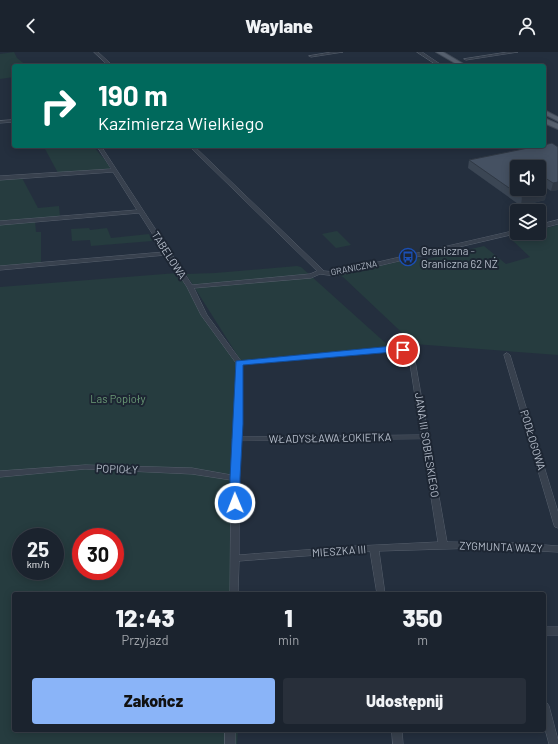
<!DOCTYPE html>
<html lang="pl">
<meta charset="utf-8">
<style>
:root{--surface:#1b232e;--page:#282f3a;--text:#f1f3f6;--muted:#a0a4aa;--line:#39404a;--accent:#8ab4f8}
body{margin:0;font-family:Barlow,sans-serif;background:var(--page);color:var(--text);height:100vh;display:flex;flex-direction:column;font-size:15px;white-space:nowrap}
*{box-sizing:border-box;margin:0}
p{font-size:13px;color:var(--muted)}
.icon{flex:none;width:22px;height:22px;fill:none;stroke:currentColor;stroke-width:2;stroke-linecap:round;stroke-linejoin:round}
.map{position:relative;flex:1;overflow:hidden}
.sheet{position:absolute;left:12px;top:540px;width:534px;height:140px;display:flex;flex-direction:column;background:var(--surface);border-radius:4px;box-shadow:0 2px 10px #0003,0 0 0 1px var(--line)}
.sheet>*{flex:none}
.top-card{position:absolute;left:12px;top:12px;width:534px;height:84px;border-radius:4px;box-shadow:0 2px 10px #0003,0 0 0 1px var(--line);background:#00695c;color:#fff;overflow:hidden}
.buttons{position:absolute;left:510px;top:108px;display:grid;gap:8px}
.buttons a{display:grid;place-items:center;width:36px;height:36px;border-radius:4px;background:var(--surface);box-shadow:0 2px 10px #0003,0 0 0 1px var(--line);font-size:20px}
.speed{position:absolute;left:12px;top:476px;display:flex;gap:8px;font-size:20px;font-weight:700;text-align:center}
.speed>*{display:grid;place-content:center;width:52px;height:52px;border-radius:50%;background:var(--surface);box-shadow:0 2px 10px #0003,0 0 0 1px var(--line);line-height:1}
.speed small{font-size:10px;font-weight:400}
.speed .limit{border:6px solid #d22;background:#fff;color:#111}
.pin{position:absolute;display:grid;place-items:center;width:34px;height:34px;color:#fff;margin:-17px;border:2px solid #fff;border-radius:50%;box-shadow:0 1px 4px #0007}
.me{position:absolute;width:44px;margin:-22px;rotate:359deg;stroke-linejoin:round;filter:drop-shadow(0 0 3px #0008)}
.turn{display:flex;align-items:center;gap:14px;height:84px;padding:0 20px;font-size:18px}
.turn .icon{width:52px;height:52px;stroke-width:2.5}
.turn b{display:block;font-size:28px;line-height:34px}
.eta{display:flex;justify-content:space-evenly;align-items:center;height:68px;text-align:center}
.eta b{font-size:24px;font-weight:800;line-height:28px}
.action{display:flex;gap:8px;margin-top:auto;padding:8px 20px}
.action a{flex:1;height:46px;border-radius:4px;background:var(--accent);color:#111;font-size:16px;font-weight:800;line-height:46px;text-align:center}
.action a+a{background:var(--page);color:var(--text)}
header{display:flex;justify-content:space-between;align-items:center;height:52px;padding:0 20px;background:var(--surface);font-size:18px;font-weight:800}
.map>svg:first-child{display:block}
.green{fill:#263c3f;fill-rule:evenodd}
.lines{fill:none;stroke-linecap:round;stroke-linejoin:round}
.street-casing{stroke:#565f6c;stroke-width:1}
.primary-casing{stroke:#414a57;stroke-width:2}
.street{fill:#38414e;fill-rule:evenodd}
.primary{fill:#56606e;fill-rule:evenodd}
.wall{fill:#3b4654}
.shaded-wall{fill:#303945}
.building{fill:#455162;stroke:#303945}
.route{fill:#1a73e8;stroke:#114b97}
.labels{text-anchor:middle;stroke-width:4;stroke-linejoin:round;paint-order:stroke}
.far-street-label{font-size:9px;fill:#b4bcc9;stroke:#1d2633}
.poi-label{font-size:11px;fill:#b4bcc9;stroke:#1d2633;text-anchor:start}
.street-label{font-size:11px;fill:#b4bcc9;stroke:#1d2633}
.park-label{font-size:11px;fill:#6b9a76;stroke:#1d2633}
</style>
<header><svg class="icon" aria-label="back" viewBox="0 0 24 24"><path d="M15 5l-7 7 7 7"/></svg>Waylane<svg class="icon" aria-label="person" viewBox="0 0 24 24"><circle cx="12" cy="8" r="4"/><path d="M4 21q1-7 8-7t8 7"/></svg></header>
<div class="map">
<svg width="558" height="692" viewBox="0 0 558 692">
<rect width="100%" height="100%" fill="#242f3e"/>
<!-- green -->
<g class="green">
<polygon points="14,0 17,6 27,14 14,14 14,25 0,27 0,2"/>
<polygon points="56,94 93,94 111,115 108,117 58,121 44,95"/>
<polygon points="22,126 38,156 59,154 60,165 0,169 0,128"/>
<polygon points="35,169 36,180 41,180 41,211 0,214 0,172"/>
<polygon points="558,173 558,303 414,292 343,225 339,223 402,209 404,210 418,206 423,208 484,194 506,212 530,205 512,188 523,184 521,182 539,181 539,178"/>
<polygon points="89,176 90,178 107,176 111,186 149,182 152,189 91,194 90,188 72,189 71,177"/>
<polygon points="337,179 351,193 336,196 322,182"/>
<polygon points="297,214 301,215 390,295 241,309 186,222 215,221"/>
<path d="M177,221L240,309L238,542H14V678H238L237,692H0V235ZM21,485H55V519H21ZM81,485H115V519H81Z"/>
</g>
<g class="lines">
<!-- street casing -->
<g class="street-casing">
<g id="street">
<polygon points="94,0 98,0 113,14 109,14"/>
<polygon points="332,0 343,0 311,5 309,4"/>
<polygon points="417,0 422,0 440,12 437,13"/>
<polygon points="508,0 518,0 466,8 464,7"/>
<polygon points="14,68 14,70 0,71 0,69"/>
<path d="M97,94H101L192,233L310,222L317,219L189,94H194L324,219L335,220L517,178V181H519L335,224L320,222L311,226L194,236L207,263L241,309L393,295L405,297L414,303L447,490L518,491L558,494V500L478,496L379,499L385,542H377L370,499L239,509L238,542H230L231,428L192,422L85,417L0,425V419L85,413L192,416L231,423L233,389L232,387L234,385L236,311L201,263L187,235L166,203L0,218V214L164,200L139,161L0,173V169L137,158L113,120L0,128V124L111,117ZM393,299L401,300L409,305L421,383L241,385L242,313ZM422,387L438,490L357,494L239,503V426L241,389Z"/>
<polygon points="558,168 558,172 539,177 539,173"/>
<polygon points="507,301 510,303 558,460 558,476 555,475 554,473 504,303"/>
<rect x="544" y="575" width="14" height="8"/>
<polygon points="544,650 547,651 549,654 558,688 558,692 549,692 544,673"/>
<rect x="225" y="678" width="10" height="14"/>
<polygon points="392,678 402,678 403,692 393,692"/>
</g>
</g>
<!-- primary casing -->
<g class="primary-casing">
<g id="primary">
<polygon points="436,0 443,0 467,14 460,14"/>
<polygon points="544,58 558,65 558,69 544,62"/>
<polygon points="544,66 558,72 558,77 544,71"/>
</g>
</g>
<!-- street -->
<use href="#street" class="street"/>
<!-- primary -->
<use href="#primary" class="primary"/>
</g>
<!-- wall -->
<polygon class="wall" points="538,94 558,138 551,139 539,131 539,115 517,115 517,137 546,140 545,148 521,154 468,116 469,108"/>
<!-- shaded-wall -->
<g class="shaded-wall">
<polygon points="558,130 558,138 551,139 553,131"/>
<polygon points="546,140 545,148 521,154 522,145"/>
</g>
<!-- building -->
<polygon class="building" points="552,91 558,95 558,130 553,131 539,122 539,115 528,115 520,110 514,119 517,121 517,137 539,137 539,136 546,140 522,145 469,108 538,94 544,94 544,93"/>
<!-- route -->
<polygon class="route" points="393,294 406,296 407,298 403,301 393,300 243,313 243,372 240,426 240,451 239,453 232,453 230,451 230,426 236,309"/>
<!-- icons -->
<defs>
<g id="bus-ring" transform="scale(0.9)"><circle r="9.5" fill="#1d2633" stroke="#1a4fb4" stroke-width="1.5"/><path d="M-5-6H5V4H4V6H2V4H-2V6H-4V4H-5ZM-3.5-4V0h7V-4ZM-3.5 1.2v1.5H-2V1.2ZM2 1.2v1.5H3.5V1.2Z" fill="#1a4fb4"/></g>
</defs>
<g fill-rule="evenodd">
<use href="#bus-ring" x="408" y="205"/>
</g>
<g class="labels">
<!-- far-street labels -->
<g class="far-street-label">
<text transform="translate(354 216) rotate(-11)" y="3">GRANICZNA</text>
</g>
<!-- poi labels -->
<g class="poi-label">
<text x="421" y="203">Graniczna -<tspan x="421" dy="13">Graniczna 62 NŻ</tspan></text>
</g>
<!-- street labels -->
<g class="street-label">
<text transform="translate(169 203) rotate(57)" y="4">TABELOWA</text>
<text transform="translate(330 386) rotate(-1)" y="4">WŁADYSŁAWA ŁOKIETKA</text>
<text transform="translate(533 388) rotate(73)" y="4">PODŁOGOWA</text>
<text transform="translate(427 393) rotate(81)" y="4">JANA III SOBIESKIEGO</text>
<text transform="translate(117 417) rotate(2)" y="4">POPIOŁY</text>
<text transform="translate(501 495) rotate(2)" y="4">ZYGMUNTA WAZY</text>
<text transform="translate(339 499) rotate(-4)" y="4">MIESZKA III</text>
</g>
<!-- park labels -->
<g class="park-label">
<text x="118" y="351">Las Popioły</text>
</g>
</g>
</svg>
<div class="buttons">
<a><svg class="icon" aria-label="sound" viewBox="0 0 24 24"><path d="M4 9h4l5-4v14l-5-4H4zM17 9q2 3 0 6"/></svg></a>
<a><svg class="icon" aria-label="layers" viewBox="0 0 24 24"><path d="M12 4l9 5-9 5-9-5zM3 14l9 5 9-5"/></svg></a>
</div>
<div class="speed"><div>25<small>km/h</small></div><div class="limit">30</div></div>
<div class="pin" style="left:403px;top:298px;background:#d93025"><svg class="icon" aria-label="arrive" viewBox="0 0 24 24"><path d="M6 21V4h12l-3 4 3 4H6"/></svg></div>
<svg class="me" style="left:235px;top:451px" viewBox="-20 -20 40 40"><circle r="17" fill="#1a73e8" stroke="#fff" stroke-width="3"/><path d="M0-11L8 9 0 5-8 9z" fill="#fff"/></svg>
<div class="top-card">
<div class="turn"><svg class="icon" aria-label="right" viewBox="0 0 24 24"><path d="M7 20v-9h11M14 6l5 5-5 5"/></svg><div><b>190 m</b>Kazimierza Wielkiego</div></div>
</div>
<section class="sheet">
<div class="eta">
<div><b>12:43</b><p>Przyjazd</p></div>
<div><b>1</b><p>min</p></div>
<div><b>350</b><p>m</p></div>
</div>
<div class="action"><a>Zakończ</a><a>Udostępnij</a></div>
</section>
</div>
